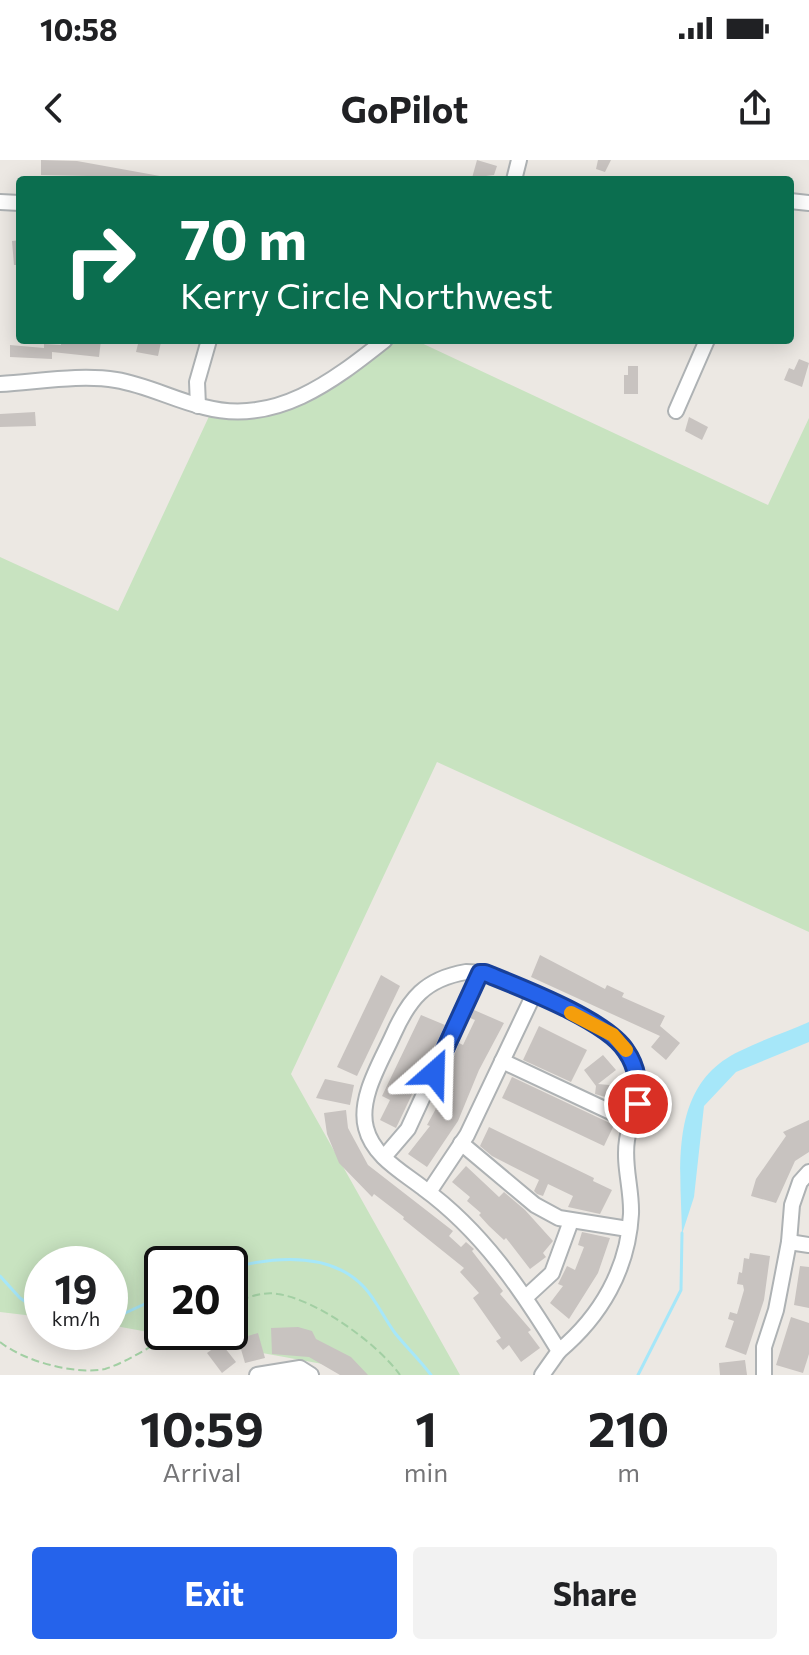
<!DOCTYPE html>
<style>
:root{--surface:#fff;--page:#f2f2f2;--text:#202124;--muted:#757577;--accent:#2563eb}
body{margin:0;font-family:Commissioner,sans-serif;background:var(--page);color:var(--text);height:100vh;display:flex;flex-direction:column;font-size:30px;white-space:nowrap}
*{box-sizing:border-box;margin:0}
p{font-size:26px;color:var(--muted)}
.icon{flex:none;width:44px;height:44px;fill:none;stroke:currentColor;stroke-width:2;stroke-linecap:round;stroke-linejoin:round}
.map{position:relative;height:1215px;overflow:hidden}
.drawer{display:flex;flex-direction:column;background:var(--surface);flex:1}
.drawer>*{flex:none}
.hud{position:absolute;left:16px;top:16px;width:778px;height:168px;border-radius:8px;box-shadow:0 4px 20px #0003;background:#0b6e4f;color:#fff;overflow:hidden}
.speed{position:absolute;left:24px;top:1086px;display:flex;gap:16px;font-size:40px;font-weight:700;text-align:center}
.speed>*{display:grid;place-content:center;width:104px;height:104px;border-radius:50%;background:var(--surface);box-shadow:0 4px 20px #0003;line-height:1}
.speed small{font-size:20px;font-weight:400}
.speed .limit{border:4px solid #111;border-radius:12px;background:#fff;color:#111}
.pin{position:absolute;display:grid;place-items:center;width:68px;height:68px;color:#fff;margin:-34px;border:4px solid #fff;border-radius:50%;box-shadow:0 2px 8px #0007}
.me{position:absolute;width:88px;margin:-44px;rotate:25deg;stroke-linejoin:round;filter:drop-shadow(0 0 6px #0008)}
.turn{display:flex;align-items:center;gap:28px;height:168px;padding:0 32px;font-size:36px}
.turn .icon{width:104px;height:104px;stroke-width:2.5}
.turn b{display:block;font-size:56px;line-height:68px}
.eta{display:flex;justify-content:space-evenly;align-items:center;height:136px;text-align:center}
.eta b{font-size:48px;font-weight:700;line-height:56px}
.action{display:flex;gap:16px;margin-top:auto;padding:16px 32px}
.action a{flex:1;height:92px;border-radius:8px;background:var(--accent);color:#fff;font-size:32px;font-weight:700;line-height:92px;text-align:center}
.action a+a{background:var(--page);color:var(--text)}
.status{display:flex;justify-content:space-between;align-items:center;height:56px;padding:0 40px;background:var(--surface);direction:ltr}
.status svg{height:22px;fill:currentColor}
header{display:flex;justify-content:space-between;align-items:center;height:104px;padding:0 32px;background:var(--surface);font-size:36px;font-weight:700}
.map>svg:first-child{display:block}
.green{fill:#c8e3c0;fill-rule:evenodd}
.water{fill:#a6e7f9}
.lines{fill:none;stroke-linecap:round;stroke-linejoin:round}
.stream{stroke:#a6e7f9;stroke-width:3}
.building{fill:#c8c3c0}
.minor-casing{stroke:#aeb2b4;stroke-width:18}
.path{stroke:#a2cfa3;stroke-width:2;stroke-dasharray:8 4;stroke-linecap:butt}
.minor{stroke:#fff;stroke-width:14}
.route-casing{stroke:#184099;stroke-width:20}
.route{stroke:#2563eb;stroke-width:14}
.slow{stroke:#f59e0b;stroke-width:14}
</style>
<div class="status"><b>10:58</b><svg viewBox="0 0 49 12"><path d="M0 12V9h3v3zM5 12V6h3v6zM10 12V3h3v9zM15 12V0h3v12zM26 1h20v11H26zM47 4h2v5h-2z"/></svg></div>
<header><svg class="icon" aria-label="back" viewBox="0 0 24 24"><path d="M15 5l-7 7 7 7"/></svg>GoPilot<svg class="icon" aria-label="share" viewBox="0 0 24 24"><path d="M12 15V3M7 8l5-5 5 5M5 13v7h14v-7"/></svg></header>
<div class="map">
<svg width="809" height="1215" viewBox="0 0 809 1215">
<rect width="100%" height="100%" fill="#ece8e3"/>
<!-- green -->
<path class="green" d="M380,180H415L768,345L809,258V772L437,602L291,914L460,1215H344L339,1207L110,1165V1104H42V1157L0,1152V397L118,451L212,250L284,245ZM162,1104H230V1172H162Z"/>
<!-- water -->
<path class="water" d="M809,862V882L736,912L704,946L694,1037L682,1074C681,1009 667,925 740,891C762,880 786,872 809,862Z"/>
<g class="lines">
<!-- stream -->
<g class="stream">
<path d="M230,1108C273,1097 330,1091 364,1127C376,1140 384,1158 395,1173C406,1187 420,1200 431,1215"/>
<polyline points="0,1116 20,1138 42,1153"/>
<polyline points="110,1160 162,1136"/>
<polyline points="638,1215 681,1130 682,1073"/>
</g>
</g>
<!-- building -->
<g class="building">
<polygon points="41,0 77,1 160,16 159,20 95,20 88,16 41,15"/>
<polygon points="477,0 497,6 494,15 486,16 484,20 472,18"/>
<polygon points="598,0 611,0 605,12 596,9"/>
<polygon points="20,80 20,105 14,105 12,81"/>
<polygon points="101,180 99,197 52,192 52,199 10,197 10,185 44,188 44,184 61,185 61,181"/>
<polygon points="139,180 161,182 158,196 136,192"/>
<polygon points="799,199 809,203 802,227 784,220 789,208 794,210"/>
<polygon points="628,206 638,206 638,234 624,234 624,215 628,215"/>
<polygon points="35,252 36,266 0,267 0,254"/>
<polygon points="689,257 708,267 702,280 685,271"/>
<polygon points="540,795 605,829 607,825 624,833 622,837 665,856 660,866 680,883 666,900 651,887 660,876 531,817"/>
<polygon points="381,815 400,826 357,916 337,907"/>
<polygon points="474,850 504,863 479,910 458,961 427,1007 408,994 430,966 427,965 439,943 432,940 436,932 439,934 459,883 463,885 475,860 470,858"/>
<polygon points="421,855 445,865 396,968 380,960 390,940 382,936"/>
<polygon points="539,866 587,890 571,922 523,900"/>
<polygon points="603,895 616,910 598,924 621,926 619,941 595,934 596,926 584,910"/>
<polygon points="512,917 614,965 604,986 502,938"/>
<polygon points="325,919 354,925 350,945 316,938"/>
<polygon points="346,950 348,968 368,1005 453,1071 449,1076 461,1087 466,1082 474,1089 472,1091 503,1131 500,1134 531,1170 528,1172 540,1188 521,1202 509,1185 503,1190 496,1181 501,1178 473,1138 479,1133 460,1112 464,1108 403,1059 404,1057 374,1034 372,1037 339,1003 327,974 324,953"/>
<polygon points="809,960 809,992 795,1001 776,1043 751,1036 756,1019 786,976 783,972"/>
<polygon points="489,967 594,1018 593,1021 612,1030 600,1054 568,1047 573,1036 548,1024 543,1036 537,1034 534,1031 539,1020 492,996 480,986"/>
<polygon points="466,1006 499,1037 504,1032 525,1050 553,1081 543,1093 546,1097 530,1109 506,1078 504,1080 489,1066 479,1055 481,1053 467,1041 470,1037 452,1022"/>
<polygon points="582,1072 610,1078 598,1113 569,1159 550,1143 563,1126 558,1124 567,1106 575,1110 584,1087 578,1085"/>
<polygon points="750,1093 770,1096 764,1140 746,1195 725,1187 734,1161 728,1159 730,1152 737,1154 744,1130 743,1125 737,1124 739,1112 742,1113 744,1098 749,1099"/>
<polygon points="800,1106 809,1107 809,1148 794,1145"/>
<polygon points="791,1157 809,1163 809,1194 803,1213 776,1205"/>
<polygon points="298,1167 312,1171 316,1179 351,1197 368,1215 340,1215 309,1197 272,1194 271,1168"/>
<polygon points="258,1173 265,1198 245,1203 238,1179"/>
<polygon points="221,1183 236,1202 222,1213 207,1193"/>
<polygon points="745,1200 747,1215 720,1215 719,1203"/>
</g>
<g class="lines">
<!-- minor casing -->
<g class="minor-casing">
<g id="minor">
<polyline points="514,20 519,0"/>
<polyline points="790,41 809,43"/>
<polyline points="0,42 20,43"/>
<path d="M0,224C37,222 80,214 116,220C147,225 174,240 204,247C275,266 332,222 385,180"/>
<polyline points="198,246 197,222 209,180"/>
<polyline points="676,251 707,180"/>
<path d="M466,812L485,813C521,828 601,858 624,888C650,922 633,944 627,980C623,1005 632,1029 631,1054C628,1109 601,1156 559,1191C521,1129 482,1071 423,1028C401,1011 373,996 366,968C358,938 381,902 393,875C409,839 425,819 466,812Z"/>
<polyline points="502,901 632,962"/>
<polyline points="461,983 535,1045 559,1058 628,1069"/>
<polyline points="384,997 408,969 480,813"/>
<polyline points="429,1032 467,975 534,834"/>
<polyline points="789,1082 809,1085"/>
<polyline points="526,1137 552,1113 571,1061"/>
<polyline points="257,1215 300,1208 311,1215"/>
<polyline points="542,1215 559,1191"/>
<polyline points="764,1215 764,1187 776,1150 789,1082 792,1045 800,1022 809,1012"/>
</g>
</g>
<!-- path -->
<g class="path">
<path d="M230,1145C245,1138 262,1131 278,1134C317,1140 377,1183 400,1215"/>
<path d="M0,1182C24,1201 74,1215 105,1209C130,1201 153,1184 177,1172"/>
</g>
<!-- minor -->
<use href="#minor" class="minor"/>
</g>
<g class="lines">
<!-- route casing -->
<g class="route-casing">
<path id="route" d="M434,913L480,813H485C519,827 607,860 626,891C638,908 638,924 638,944"/>
</g>
<!-- route -->
<use href="#route" class="route"/>
<!-- slow -->
<polyline class="slow" points="571,853 613,875 626,890"/>
</g>
</svg>
<div class="speed"><div>19<small>km/h</small></div><div class="limit">20</div></div>
<div class="pin" style="left:638px;top:944px;background:#d93025"><svg class="icon" aria-label="arrive" viewBox="0 0 24 24"><path d="M6 21V4h12l-3 4 3 4H6"/></svg></div>
<svg class="me" style="left:434px;top:913px" viewBox="-20 -20 40 40"><path d="M0-17L14 15 0 8-14 15z" fill="#2563eb" stroke="#fff" stroke-width="4"/></svg>
<div class="hud">
<div class="turn"><svg class="icon" aria-label="right" viewBox="0 0 24 24"><path d="M7 20v-9h11M14 6l5 5-5 5"/></svg><div><b>70 m</b>Kerry Circle Northwest</div></div>
</div>
</div>
<section class="drawer">
<div class="eta">
<div><b>10:59</b><p>Arrival</p></div>
<div><b>1</b><p>min</p></div>
<div><b>210</b><p>m</p></div>
</div>
<div class="action"><a>Exit</a><a>Share</a></div>
</section>
